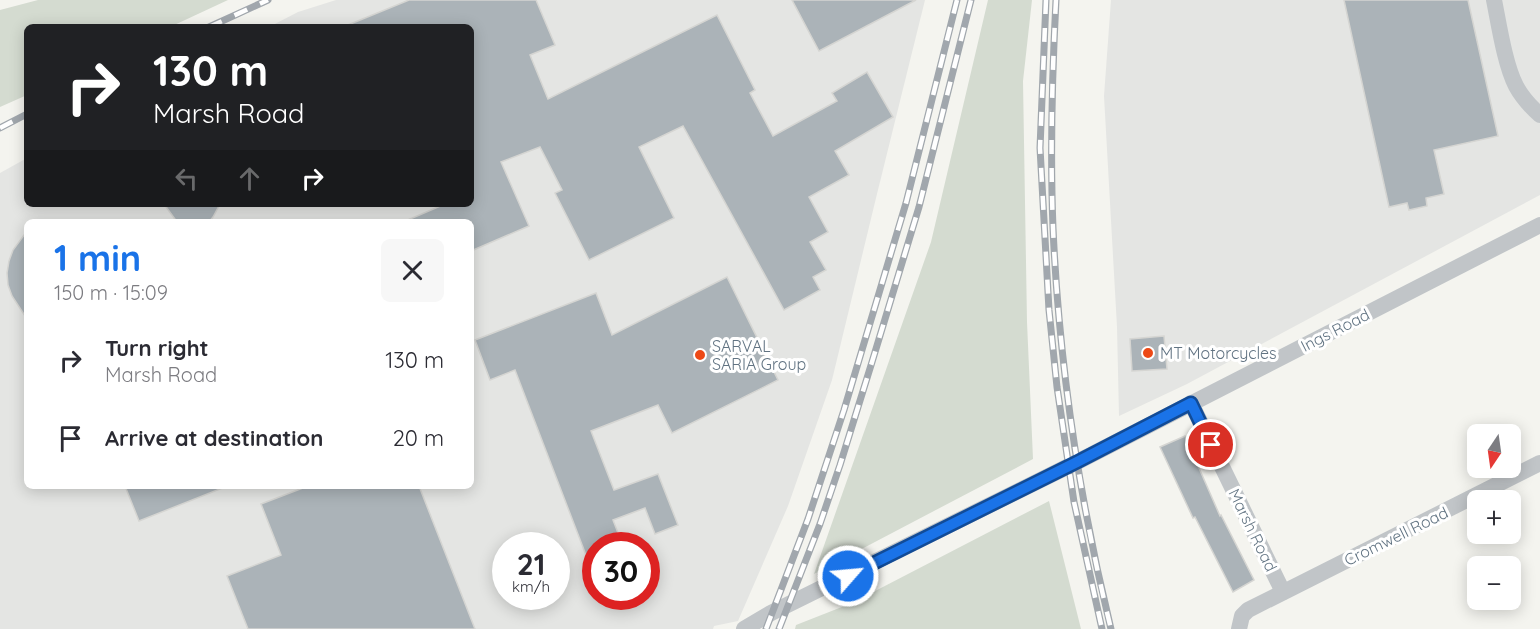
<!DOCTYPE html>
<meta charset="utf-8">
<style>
:root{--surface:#fff;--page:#f7f7f7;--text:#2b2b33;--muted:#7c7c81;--accent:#1a73e8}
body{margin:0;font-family:Quicksand,sans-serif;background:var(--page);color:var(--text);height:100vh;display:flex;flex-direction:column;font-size:22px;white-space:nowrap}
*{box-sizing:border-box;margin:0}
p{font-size:20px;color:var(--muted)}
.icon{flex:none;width:33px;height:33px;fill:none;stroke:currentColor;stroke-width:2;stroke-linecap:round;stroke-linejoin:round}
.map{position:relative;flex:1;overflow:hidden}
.drawer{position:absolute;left:24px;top:219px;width:450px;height:270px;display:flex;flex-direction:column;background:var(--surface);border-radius:9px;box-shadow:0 3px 15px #0003}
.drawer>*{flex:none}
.banner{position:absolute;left:24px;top:24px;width:450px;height:183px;border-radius:9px;box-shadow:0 3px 15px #0003;background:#202124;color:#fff;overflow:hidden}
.needle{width:39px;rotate:193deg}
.fabs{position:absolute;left:1467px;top:424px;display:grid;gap:12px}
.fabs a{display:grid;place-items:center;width:54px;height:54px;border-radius:9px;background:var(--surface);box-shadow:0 3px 15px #0003;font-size:30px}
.speed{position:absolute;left:492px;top:532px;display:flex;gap:12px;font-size:30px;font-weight:700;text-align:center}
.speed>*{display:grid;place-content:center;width:78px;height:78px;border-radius:50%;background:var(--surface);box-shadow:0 3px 15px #0003;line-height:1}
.speed small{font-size:15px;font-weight:400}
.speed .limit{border:9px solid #d22;background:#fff;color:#111}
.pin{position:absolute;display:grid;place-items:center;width:51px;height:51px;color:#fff;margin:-26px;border:3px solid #fff;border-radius:50%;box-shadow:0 2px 6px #0007}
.me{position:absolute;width:66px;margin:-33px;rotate:63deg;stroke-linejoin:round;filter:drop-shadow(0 0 4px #0008)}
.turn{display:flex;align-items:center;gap:21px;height:126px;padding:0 30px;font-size:27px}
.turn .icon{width:78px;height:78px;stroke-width:2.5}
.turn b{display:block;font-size:42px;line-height:51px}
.lanes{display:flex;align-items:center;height:57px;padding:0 30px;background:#0003;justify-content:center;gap:30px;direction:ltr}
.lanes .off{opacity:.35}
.round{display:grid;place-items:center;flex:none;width:63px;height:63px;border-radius:9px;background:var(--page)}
.summary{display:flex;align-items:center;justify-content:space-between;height:102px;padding:0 30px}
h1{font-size:36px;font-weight:700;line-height:45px;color:var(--accent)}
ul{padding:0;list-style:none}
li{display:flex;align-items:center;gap:18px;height:78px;padding:0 30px}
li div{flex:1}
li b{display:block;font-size:22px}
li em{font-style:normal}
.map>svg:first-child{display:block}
.built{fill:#e4e5e3;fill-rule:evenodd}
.green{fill:#d4dbd0}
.building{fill:#abb3b8;stroke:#d5d5d2;stroke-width:1.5}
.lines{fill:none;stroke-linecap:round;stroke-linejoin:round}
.street{stroke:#c1c5c8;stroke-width:16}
.rail-casing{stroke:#a1a7ad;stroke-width:7}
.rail{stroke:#fff;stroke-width:4.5;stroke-dasharray:14;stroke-linecap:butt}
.route-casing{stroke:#114b97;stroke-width:15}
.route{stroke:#1a73e8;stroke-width:10}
.poi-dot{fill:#ed4916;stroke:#fff;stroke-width:2}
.labels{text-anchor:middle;stroke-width:6;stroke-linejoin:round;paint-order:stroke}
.street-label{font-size:16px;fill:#617382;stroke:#fff}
.poi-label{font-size:16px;fill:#617382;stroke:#fff;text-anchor:start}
</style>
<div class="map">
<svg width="1540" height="629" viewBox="0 0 1540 629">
<rect width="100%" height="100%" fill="#f4f4ef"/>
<!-- built -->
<g class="built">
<path d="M336,0H925L876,198L832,380L788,506L738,621L714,626L713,629H0V173L27,158V204H471V27H269L298,12ZM27,222H471V486H27ZM506,546H556V597H506ZM596,546H646V597H596Z"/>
<polygon points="1111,0 1540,0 1540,195 1187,384 1119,416 1117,327 1104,96"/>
</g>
<!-- green -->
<g class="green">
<polygon points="38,0 228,0 170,27 27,27 27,95 0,107 0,10"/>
<polygon points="988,0 1032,0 1023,81 1027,322 1033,459 814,574 931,242"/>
<polygon points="1049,501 1081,629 795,629 796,625 852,603"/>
</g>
<!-- building -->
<g class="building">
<polygon points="409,0 536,0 555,45 530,55 548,99 717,15 755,90 750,93 773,136 837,101 832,93 867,72 893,117 835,151 849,175 809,197 828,232 810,242 826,270 813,277 820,290 784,310 683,126 639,147 674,218 589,260 555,193 562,190 540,147 501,162 529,226 471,251 471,222 403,222 445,204 471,204 471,27 343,27"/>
<polygon points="792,0 916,0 819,51"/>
<polygon points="1344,0 1468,0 1498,136 1434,150 1444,194 1426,198 1427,206 1409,210 1407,203 1389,207"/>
<polygon points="164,204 220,204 213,217 209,222 177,222"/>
<polygon points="27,231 27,319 12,296 8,285 7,273 9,261 13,250"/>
<polygon points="727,277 778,380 672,433 658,405 591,431 614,490 658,474 678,525 655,534 645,508 613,520 623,546 596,546 596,576 594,576 515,370 490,380 475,340 596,293 612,335"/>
<polygon points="1164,336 1167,369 1132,371 1130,339"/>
<polygon points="1185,436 1220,516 1221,515 1254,580 1233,592 1195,517 1193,518 1160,447"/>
<polygon points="125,486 225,486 225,487 139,521"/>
<polygon points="308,486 419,486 475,629 248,629 227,576 281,555 261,504"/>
</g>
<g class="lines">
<!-- street -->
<g class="street">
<path d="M1494,0C1499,25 1505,65 1516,86C1522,97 1531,107 1540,115"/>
<polyline points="1191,403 1283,592"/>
<polyline points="744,629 771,613 1077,462 1540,225"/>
<polyline points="1239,629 1242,616 1248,610 1540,463"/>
</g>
<!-- rail casing -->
<g class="rail-casing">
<g id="rail">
<polyline points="1046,0 1040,148 1049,310 1057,387 1074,502 1102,629"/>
<path d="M1056,0C1052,76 1050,152 1053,228C1059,363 1079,498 1111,629"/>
<polyline points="209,27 268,0"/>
<polyline points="0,128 27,114"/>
<polyline points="766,629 808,519 844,410 906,203 957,0"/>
<polyline points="779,629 820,524 840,465 872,362 919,207 971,0"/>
</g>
</g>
<!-- rail -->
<use href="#rail" class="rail"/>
</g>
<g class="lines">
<!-- route casing -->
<g class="route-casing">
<polyline id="route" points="848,576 1077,462 1191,403 1211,445"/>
</g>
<!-- route -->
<use href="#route" class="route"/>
</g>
<!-- markers -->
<g class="poi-dot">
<circle cx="1148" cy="353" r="6"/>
<circle cx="700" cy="355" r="6"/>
</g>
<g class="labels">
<!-- street labels -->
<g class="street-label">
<text transform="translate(1335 330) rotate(-27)" y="6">Ings Road</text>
<text transform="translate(1253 530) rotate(64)" y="6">Marsh Road</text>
<text transform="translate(1396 536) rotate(-26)" y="6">Cromwell Road</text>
</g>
<!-- poi labels -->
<g class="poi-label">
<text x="712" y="352">SARVAL<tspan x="712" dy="18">SARIA Group</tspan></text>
<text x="1160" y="359">MT Motorcycles</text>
</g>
</g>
</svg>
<div class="fabs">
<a><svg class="needle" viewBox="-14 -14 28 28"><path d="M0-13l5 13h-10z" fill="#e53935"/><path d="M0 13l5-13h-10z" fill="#7c7c81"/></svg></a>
<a>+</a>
<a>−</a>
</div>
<div class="speed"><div>21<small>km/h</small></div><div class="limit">30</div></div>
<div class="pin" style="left:1211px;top:445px;background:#d93025"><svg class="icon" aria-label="arrive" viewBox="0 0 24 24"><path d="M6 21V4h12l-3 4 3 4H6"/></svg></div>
<svg class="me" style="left:848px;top:576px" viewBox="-20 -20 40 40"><circle r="17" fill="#1a73e8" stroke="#fff" stroke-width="3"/><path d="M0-11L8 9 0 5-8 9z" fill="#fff"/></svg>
<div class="banner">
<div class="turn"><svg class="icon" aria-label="right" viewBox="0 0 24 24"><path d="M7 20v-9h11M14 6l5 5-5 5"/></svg><div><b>130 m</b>Marsh Road</div></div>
<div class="lanes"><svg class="icon off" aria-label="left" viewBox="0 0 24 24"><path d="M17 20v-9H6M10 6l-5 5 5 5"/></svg><svg class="icon off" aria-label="ahead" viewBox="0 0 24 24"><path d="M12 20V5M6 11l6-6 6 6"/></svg><svg class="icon" aria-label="right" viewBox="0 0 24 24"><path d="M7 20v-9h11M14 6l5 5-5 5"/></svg></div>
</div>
<section class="drawer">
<div class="summary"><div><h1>1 min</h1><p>150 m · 15:09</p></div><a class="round"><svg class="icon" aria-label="close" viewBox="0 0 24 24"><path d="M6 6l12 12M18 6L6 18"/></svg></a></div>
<ul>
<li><svg class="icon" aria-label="right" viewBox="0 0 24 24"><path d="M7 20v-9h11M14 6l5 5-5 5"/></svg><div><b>Turn right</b><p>Marsh Road</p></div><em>130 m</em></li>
<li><svg class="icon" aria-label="arrive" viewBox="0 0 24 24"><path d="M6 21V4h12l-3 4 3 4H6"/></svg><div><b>Arrive at destination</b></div><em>20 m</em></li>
</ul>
</section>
</div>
